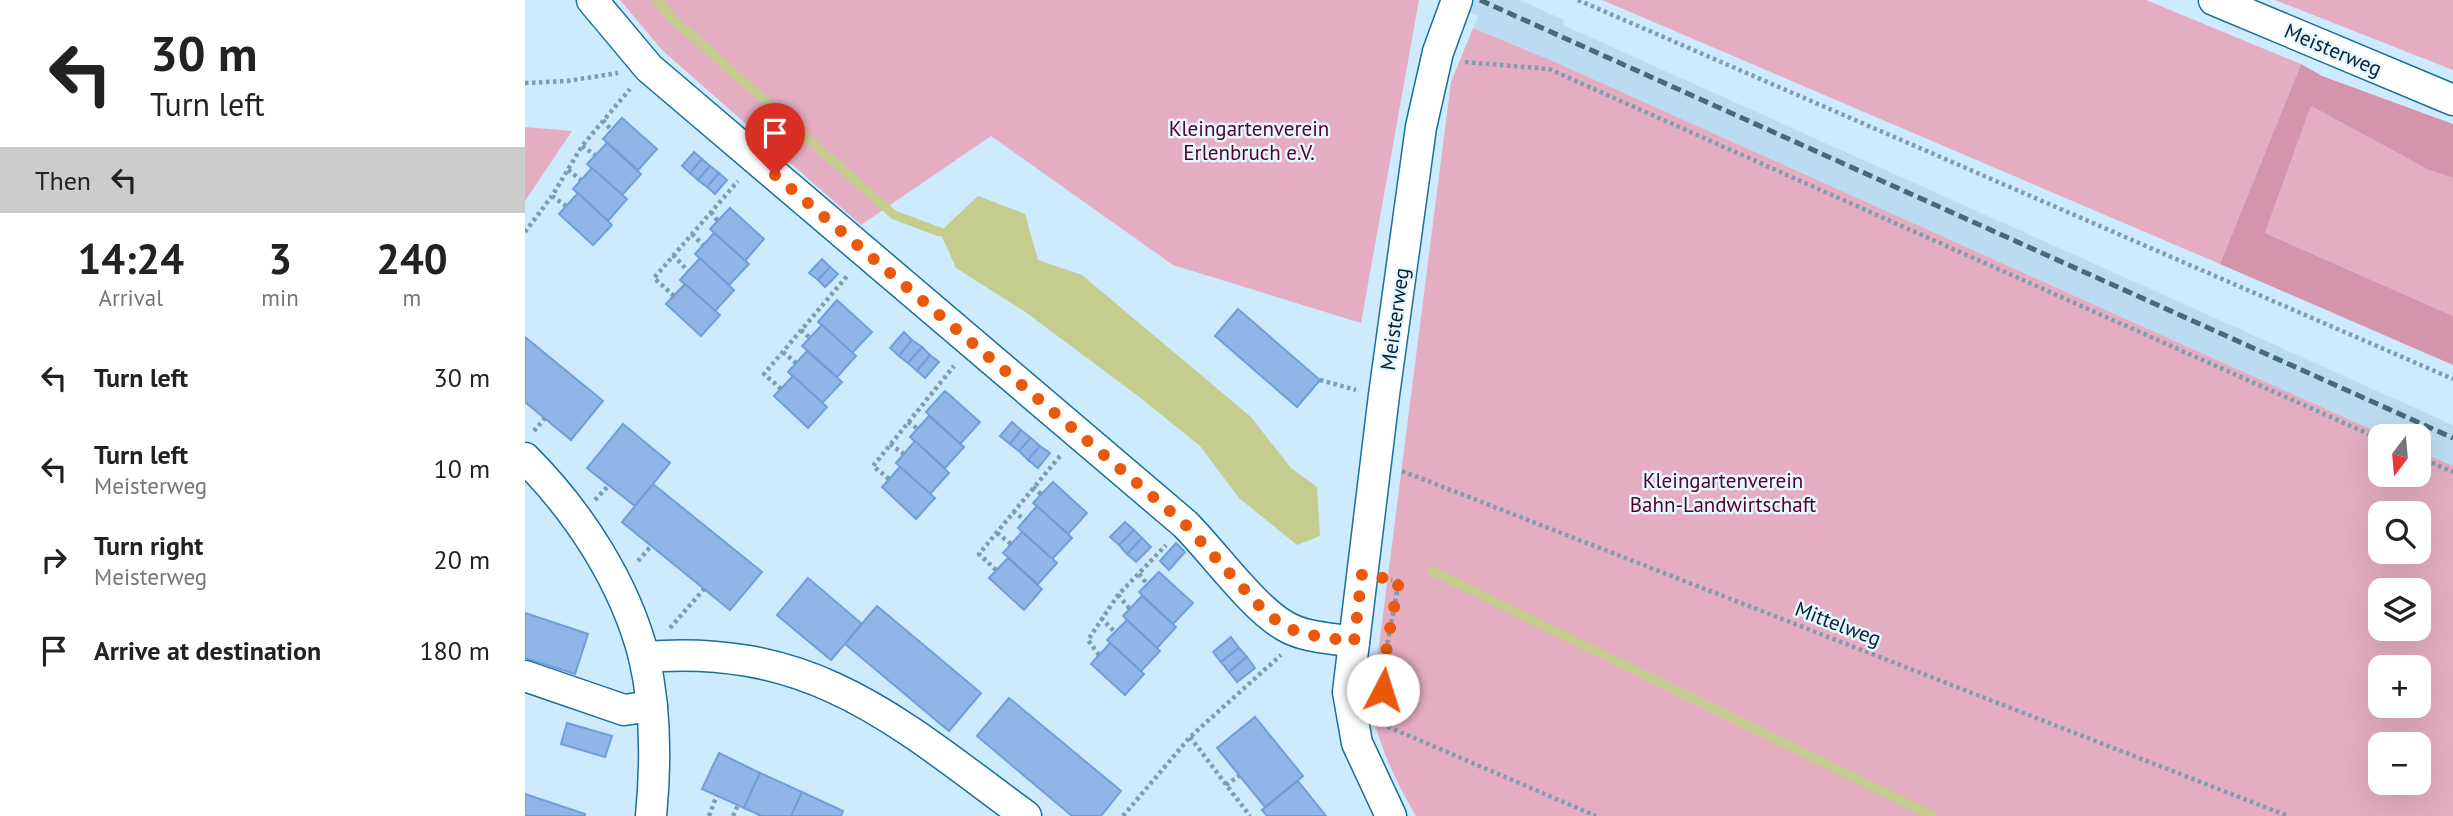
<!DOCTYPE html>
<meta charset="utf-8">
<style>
:root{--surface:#fff;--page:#f2f2f2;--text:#222;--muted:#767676}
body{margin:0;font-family:"PT Sans",sans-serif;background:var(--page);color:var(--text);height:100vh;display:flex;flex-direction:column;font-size:26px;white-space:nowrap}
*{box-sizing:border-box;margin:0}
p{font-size:23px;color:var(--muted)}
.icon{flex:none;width:38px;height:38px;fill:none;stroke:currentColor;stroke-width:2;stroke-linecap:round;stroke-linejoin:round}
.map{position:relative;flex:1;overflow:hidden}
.panel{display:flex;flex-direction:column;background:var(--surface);width:525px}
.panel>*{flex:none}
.top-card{background:#fff;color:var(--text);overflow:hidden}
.needle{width:46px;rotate:196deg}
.controls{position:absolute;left:1843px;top:424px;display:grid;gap:14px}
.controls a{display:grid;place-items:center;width:63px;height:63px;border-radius:14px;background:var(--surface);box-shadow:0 7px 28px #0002;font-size:35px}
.pin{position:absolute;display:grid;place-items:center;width:60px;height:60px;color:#fff;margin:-72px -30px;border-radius:50% 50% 50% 0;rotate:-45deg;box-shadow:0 0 7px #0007}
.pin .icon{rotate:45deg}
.me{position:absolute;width:77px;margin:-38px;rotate:5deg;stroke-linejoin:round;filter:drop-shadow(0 0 5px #0008)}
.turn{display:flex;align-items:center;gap:24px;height:147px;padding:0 35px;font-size:32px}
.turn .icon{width:91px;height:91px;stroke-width:2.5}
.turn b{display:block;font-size:49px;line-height:60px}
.then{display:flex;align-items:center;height:66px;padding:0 35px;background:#0003;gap:14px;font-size:26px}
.eta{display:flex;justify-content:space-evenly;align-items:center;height:119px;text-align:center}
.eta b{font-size:42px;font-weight:600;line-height:49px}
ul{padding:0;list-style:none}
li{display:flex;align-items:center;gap:21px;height:91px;padding:0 35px}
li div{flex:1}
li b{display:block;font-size:26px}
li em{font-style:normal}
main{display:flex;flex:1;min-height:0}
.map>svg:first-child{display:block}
.built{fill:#bbdcf0}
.green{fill:#e5adc2;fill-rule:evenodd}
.forest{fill:#d494ac}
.water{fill:#c4cd8e}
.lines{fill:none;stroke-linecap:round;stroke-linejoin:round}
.stream{stroke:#c4cd8e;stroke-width:9}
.building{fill:#8fb6e7;stroke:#709ed9;stroke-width:2}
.minor-casing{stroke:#197099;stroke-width:33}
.path{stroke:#7d9dae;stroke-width:4.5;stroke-dasharray:3.5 3.5;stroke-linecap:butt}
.minor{stroke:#fff;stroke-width:30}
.rail{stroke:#48697a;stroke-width:5;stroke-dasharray:10 5;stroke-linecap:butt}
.route{stroke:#ea580c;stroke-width:12;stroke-dasharray:0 21.6}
.labels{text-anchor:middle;stroke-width:5;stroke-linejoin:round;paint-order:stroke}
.street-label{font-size:21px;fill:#032536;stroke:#e7f6ff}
.park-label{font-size:21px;fill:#50022c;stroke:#e7f6ff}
</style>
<main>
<section class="panel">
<div class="top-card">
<div class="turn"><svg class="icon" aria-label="left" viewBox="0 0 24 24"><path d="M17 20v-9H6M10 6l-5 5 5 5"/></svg><div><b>30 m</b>Turn left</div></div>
<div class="then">Then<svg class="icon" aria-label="left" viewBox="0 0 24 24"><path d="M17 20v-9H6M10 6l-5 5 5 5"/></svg></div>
</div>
<div class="eta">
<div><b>14:24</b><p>Arrival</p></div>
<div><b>3</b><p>min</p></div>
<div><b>240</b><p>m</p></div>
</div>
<ul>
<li><svg class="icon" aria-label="left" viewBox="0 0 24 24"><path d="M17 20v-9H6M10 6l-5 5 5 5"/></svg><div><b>Turn left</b></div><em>30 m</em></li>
<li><svg class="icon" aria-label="left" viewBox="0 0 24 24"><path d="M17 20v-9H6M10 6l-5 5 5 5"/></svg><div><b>Turn left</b><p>Meisterweg</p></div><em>10 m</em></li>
<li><svg class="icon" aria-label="right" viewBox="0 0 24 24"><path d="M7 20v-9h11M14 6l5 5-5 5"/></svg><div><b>Turn right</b><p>Meisterweg</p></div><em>20 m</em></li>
<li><svg class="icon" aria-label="arrive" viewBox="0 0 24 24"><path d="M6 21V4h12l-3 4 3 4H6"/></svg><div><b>Arrive at destination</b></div><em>180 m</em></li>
</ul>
</section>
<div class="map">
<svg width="1928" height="816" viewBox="0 0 1928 816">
<rect width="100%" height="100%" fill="#cdebfd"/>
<!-- built -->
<polygon class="built" points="918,0 995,0 1039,20 1038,25 1928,425 1928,466 1894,451 1894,436 1861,436 1030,62 948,28 953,16"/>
<!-- green -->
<g class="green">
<polygon points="95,0 894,0 836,323 648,265 466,136 336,225 137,50"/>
<polygon points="1077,0 1621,0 1776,64 1695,264"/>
<polygon points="1750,0 1928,0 1928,70"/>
<path d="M948,28L1030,62L1861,436H1855V474H1894V451L1928,466V816H891C871,782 855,748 846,709L926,82ZM1855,513H1894V551H1855ZM1855,590H1894V628H1855ZM1855,667H1894V705H1855ZM1855,744H1894V782H1855Z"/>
<polygon points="1786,106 1904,170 1928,178 1928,316 1740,233"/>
<polygon points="0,127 47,131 0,201"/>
</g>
<!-- forest -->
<polygon class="forest" points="1776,64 1797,76 1928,124 1928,178 1904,170 1786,106 1740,233 1928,316 1928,365 1695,264"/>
<!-- water -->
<polygon class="water" points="453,196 500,214 513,260 557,275 726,417 766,468 792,487 795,536 772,545 714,498 675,446 617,399 499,311 431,268 415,232"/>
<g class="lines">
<!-- stream -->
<g class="stream">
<polyline points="132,0 147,18 369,215 415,232"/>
<polyline points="907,571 1408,816"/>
</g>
</g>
<!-- building -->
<g class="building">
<polygon points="97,118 132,149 113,170 78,139"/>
<polygon points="82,143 116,174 97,195 62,164"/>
<polygon points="169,152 177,159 165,173 157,166"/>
<polygon points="177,159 185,166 173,180 165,173"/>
<polygon points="185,166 194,173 182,187 173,180"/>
<polygon points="67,168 102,199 83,221 48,189"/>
<polygon points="194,173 202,180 190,194 182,187"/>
<polygon points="53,193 87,225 68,245 34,214"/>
<polygon points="205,208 239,239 220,261 185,229"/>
<polygon points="189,233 224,264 204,285 170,254"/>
<polygon points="175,258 209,290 190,311 155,280"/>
<polygon points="297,259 305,267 293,280 284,273"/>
<polygon points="305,267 313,274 300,287 293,280"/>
<polygon points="160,284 195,315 176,336 141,304"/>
<polygon points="312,300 347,332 327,353 293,322"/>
<polygon points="713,309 795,380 772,407 690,336"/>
<polygon points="297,325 331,356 312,377 277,346"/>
<polygon points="379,332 387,340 374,356 365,348"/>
<polygon points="0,337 78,401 46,440 0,402"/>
<polygon points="387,340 397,347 383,363 374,356"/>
<polygon points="397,347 405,355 392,371 383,363"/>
<polygon points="282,351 317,382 297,403 263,372"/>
<polygon points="405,355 414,362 400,378 392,371"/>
<polygon points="268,376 302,407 283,428 249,396"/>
<polygon points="420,391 455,422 435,444 401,412"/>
<polygon points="404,416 439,447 420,468 385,437"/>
<polygon points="487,422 496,430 485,444 475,436"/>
<polygon points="98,424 145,463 110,506 62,468"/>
<polygon points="496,430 506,438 494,451 485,444"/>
<polygon points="506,438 515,446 503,460 494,451"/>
<polygon points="390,441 424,473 405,494 371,463"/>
<polygon points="515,446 525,453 513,468 503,460"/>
<polygon points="375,467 410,498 391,519 357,487"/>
<polygon points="528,482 562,513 543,534 508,503"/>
<polygon points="128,484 237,572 205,610 97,522"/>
<polygon points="512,506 547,538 527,559 493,528"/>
<polygon points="600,522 609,530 594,545 585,537"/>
<polygon points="609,530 617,538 602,554 594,545"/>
<polygon points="497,532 532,563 513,584 478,553"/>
<polygon points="617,538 626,547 611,562 602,554"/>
<polygon points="651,543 660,552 644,570 635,561"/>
<polygon points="483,558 517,589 499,610 464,578"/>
<polygon points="634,572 668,603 648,624 614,592"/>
<polygon points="283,578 337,624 306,660 252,615"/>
<polygon points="617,596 651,627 632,648 598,616"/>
<polygon points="352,606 456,693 424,731 320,644"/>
<polygon points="0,613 63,634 50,674 0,658"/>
<polygon points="602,620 635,651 616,671 582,640"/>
<polygon points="706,637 714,648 696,662 688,652"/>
<polygon points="585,643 619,674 600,695 566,664"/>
<polygon points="714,648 722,657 704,672 696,662"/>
<polygon points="722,657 730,668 712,682 704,672"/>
<polygon points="484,698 596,791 576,816 547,816 452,736"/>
<polygon points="730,717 778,776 740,807 692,748"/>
<polygon points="42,723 87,736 80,757 36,744"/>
<polygon points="194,753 235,773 219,808 177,789"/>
<polygon points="235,773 277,792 266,816 237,816 219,808"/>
<polygon points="773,781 801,816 742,816 737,810"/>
<polygon points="277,792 318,811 316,816 266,816"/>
<polygon points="0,794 60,814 60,816 0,816"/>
</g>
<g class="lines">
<!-- minor casing -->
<g class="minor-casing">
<g id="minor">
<path d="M67,0L124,68L660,524C688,552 728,608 760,626C780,638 807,638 829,642"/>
<polyline points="1689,0 1928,100"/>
<path d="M0,458C54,512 100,583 119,657C131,708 131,764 126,816"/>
<path d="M119,657C289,643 373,722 501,816"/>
<polyline points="0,676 99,710 127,706"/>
<polyline points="866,816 832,743 823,692 859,395 896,127 913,52 932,0"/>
</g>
</g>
<!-- path -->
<g class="path">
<polyline points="1053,0 1928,379"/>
<polyline points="940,62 1024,69 1855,439"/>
<polyline points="0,83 42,81 93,73"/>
<polyline points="78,120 86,130"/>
<polyline points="57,146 70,155"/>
<polyline points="43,170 56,180"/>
<polyline points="27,196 41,206"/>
<polyline points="186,212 193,221"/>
<polyline points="0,232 27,196 57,146 105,89"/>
<polyline points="167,234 178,245"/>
<polyline points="148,255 163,271"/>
<polyline points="149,296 129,278 213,181"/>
<polyline points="276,330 285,338"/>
<polyline points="258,352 271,363"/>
<polyline points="795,380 831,390"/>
<polyline points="256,389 239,374 323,275"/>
<polyline points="383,422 393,429"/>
<polyline points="9,431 20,418"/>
<polyline points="365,444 379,454"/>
<polyline points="1894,457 1928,472"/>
<polyline points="877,471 1763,816"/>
<polyline points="364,479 348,466 429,366"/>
<polyline points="508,487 516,494"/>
<polyline points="70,500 84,485"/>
<polyline points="488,511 500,520"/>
<polyline points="472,533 486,544"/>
<polyline points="113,561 126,546"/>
<polyline points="471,570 454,554 535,456"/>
<polyline points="614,574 622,584"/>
<polyline points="593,595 605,609"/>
<polyline points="576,618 590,632"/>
<polyline points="145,628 179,589"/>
<polyline points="574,655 563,640 593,595 641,545"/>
<polyline points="857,706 862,645 874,581 866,580"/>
<polyline points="859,722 859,725 1071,816"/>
<polyline points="665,737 725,816"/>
<polyline points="701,785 714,776"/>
<polyline points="184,816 192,795"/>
<polyline points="208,816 213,805"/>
<polyline points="233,816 234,815"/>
<polyline points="598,816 665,737 756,655"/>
</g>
<!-- minor -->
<use href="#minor" class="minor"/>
<!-- rail -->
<polyline class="rail" points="955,0 1928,438"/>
</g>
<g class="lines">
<!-- route -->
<polyline class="route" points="250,175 660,524 739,611 760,627 780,634 829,642 837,574 874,581 862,645 858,690"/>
</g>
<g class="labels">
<!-- street labels -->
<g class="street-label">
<text transform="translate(1808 50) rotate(23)" y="7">Meisterweg</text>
<text transform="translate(870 319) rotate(-82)" y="7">Meisterweg</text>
<text transform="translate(1313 624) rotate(21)" y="7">Mittelweg</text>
</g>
<!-- park labels -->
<g class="park-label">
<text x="724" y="136">Kleingartenverein<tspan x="724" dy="24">Erlenbruch e.V.</tspan></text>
<text x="1198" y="488">Kleingartenverein<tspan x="1198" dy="24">Bahn-Landwirtschaft</tspan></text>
</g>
</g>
</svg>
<div class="controls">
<a><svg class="needle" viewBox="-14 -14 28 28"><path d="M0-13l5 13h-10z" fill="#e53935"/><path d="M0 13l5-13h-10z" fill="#767676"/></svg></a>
<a><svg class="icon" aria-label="search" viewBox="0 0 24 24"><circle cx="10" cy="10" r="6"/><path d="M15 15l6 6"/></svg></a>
<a><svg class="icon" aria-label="layers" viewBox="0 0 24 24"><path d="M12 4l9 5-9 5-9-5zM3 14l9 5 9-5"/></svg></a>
<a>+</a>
<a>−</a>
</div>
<div class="pin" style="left:250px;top:175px;background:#d93025"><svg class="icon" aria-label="arrive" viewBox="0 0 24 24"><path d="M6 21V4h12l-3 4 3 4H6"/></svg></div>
<svg class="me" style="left:858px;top:690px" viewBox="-20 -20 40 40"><circle r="19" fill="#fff"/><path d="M0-13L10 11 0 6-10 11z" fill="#ea580c"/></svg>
</div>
</main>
